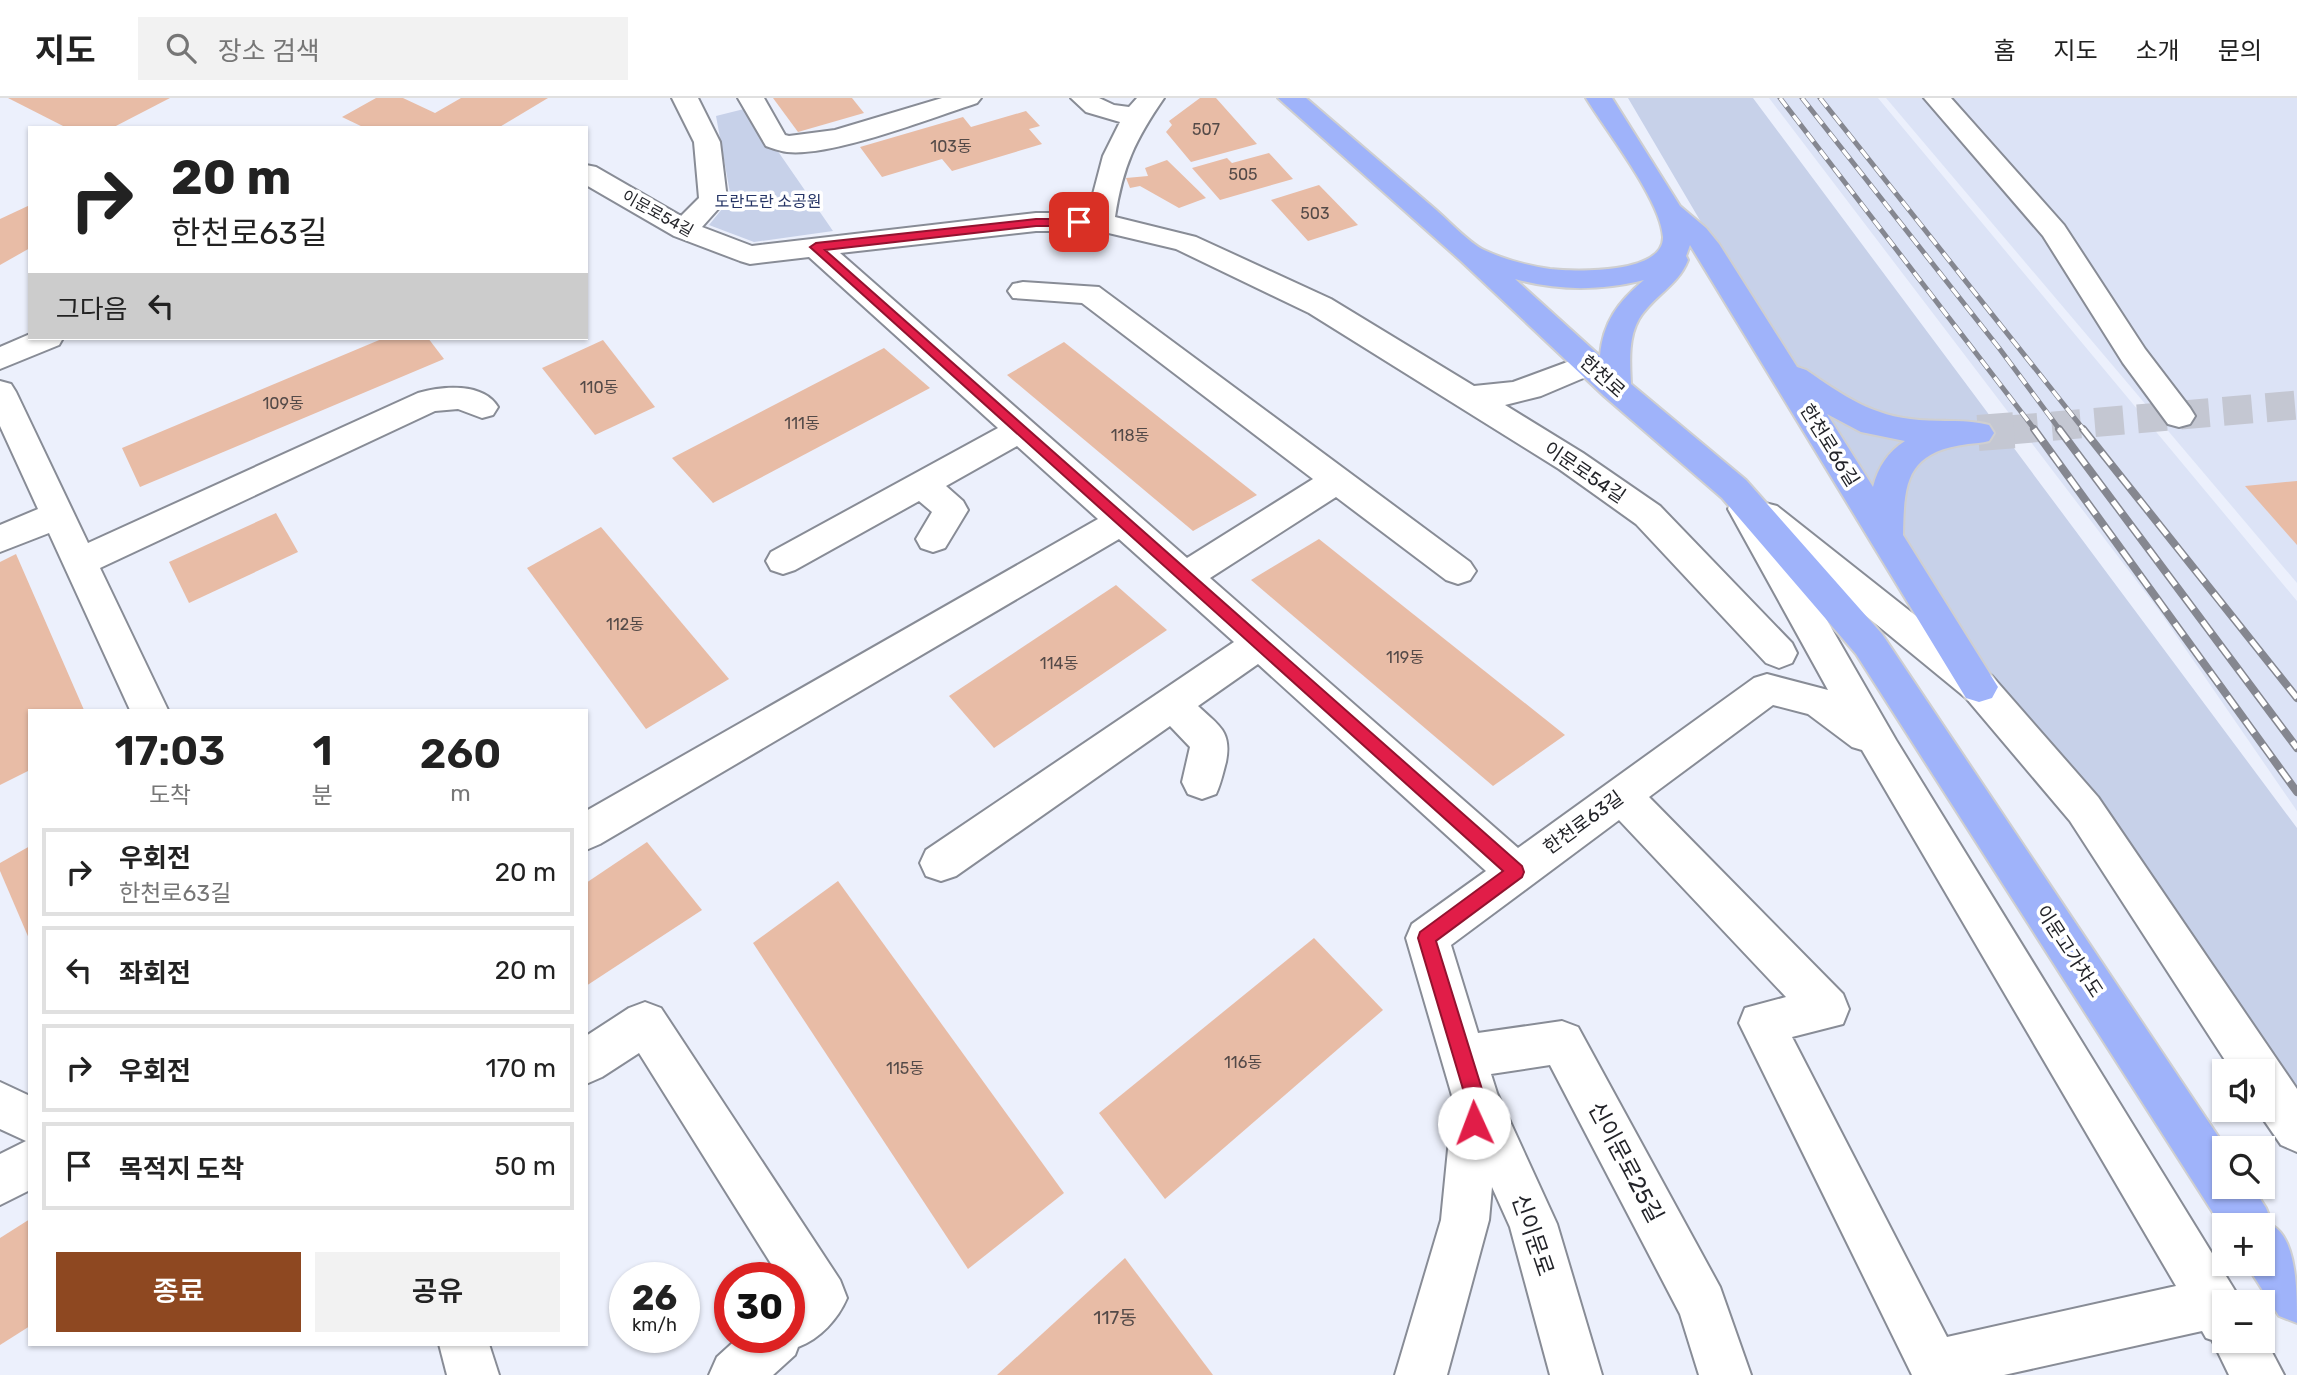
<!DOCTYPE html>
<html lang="ko">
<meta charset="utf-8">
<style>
:root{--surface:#fff;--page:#f2f2f2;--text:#222;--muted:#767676;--line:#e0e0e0;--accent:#8e4821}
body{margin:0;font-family:Rubik,"Noto Sans KR",sans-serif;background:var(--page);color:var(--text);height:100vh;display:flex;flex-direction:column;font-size:26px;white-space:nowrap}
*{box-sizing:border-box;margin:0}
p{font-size:23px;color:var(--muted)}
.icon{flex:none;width:38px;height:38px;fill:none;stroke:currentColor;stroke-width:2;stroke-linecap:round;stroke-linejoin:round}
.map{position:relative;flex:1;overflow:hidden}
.drawer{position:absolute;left:28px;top:611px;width:560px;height:637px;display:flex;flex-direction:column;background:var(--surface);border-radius:0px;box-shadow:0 2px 5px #0004}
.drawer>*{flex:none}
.banner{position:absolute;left:28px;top:28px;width:560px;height:214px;border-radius:0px;box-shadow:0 2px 5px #0004;background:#fff;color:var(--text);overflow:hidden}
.controls{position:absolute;left:2212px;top:961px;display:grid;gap:14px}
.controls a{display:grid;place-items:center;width:63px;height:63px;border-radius:0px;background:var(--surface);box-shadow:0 2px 5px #0004;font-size:35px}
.speed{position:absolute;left:609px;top:1164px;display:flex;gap:14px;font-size:35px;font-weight:700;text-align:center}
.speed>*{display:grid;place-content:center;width:91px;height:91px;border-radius:50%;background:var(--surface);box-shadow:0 2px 5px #0004;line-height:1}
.speed small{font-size:18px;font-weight:400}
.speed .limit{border:10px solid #d22;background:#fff;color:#111}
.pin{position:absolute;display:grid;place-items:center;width:60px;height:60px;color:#fff;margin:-30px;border-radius:14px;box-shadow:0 4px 10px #0006}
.me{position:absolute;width:77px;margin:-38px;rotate:358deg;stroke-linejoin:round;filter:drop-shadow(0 0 5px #0008)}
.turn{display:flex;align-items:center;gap:24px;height:147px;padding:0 28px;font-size:32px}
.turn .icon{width:91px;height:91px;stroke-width:2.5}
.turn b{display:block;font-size:49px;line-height:60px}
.then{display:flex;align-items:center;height:66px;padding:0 28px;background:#0003;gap:14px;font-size:26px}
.eta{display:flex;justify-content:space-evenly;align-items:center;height:119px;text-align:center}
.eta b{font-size:42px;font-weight:600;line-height:49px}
.cta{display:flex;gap:14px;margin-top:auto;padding:14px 28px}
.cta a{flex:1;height:80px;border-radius:0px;background:var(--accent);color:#fff;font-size:28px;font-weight:600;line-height:80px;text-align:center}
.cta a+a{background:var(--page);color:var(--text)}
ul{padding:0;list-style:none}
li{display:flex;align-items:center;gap:21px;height:88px;margin:0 14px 10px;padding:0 14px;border:4px solid var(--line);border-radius:0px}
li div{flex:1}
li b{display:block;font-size:26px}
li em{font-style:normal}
header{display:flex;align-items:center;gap:42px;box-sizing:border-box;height:98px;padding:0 35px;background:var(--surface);border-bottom:2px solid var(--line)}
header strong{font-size:33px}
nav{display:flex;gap:38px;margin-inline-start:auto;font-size:24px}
.search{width:490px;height:63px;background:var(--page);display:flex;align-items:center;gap:18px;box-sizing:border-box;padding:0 24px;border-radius:0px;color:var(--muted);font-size:26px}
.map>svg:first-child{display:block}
.built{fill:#dce3f6}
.green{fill:#c7d1e9}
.building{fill:#e8bca6}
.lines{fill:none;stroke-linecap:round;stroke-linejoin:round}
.minor-tunnel-far1{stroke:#c4c7d2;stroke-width:29;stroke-dasharray:29 14;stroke-linecap:butt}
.minor-tunnel{stroke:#c4c7d2;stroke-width:36;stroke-dasharray:36 18;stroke-linecap:butt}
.minor-casing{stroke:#888c96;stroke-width:4}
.major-casing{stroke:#cfcfd0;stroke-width:4}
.minor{fill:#fff;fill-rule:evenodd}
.major{fill:#9fb3fa;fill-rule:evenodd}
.rail-far1-casing{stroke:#858790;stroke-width:5}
.rail-casing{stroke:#858790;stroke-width:8}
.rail-far1{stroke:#fff;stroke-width:3.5;stroke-dasharray:11;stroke-linecap:butt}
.rail{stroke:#fff;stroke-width:5;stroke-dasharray:15;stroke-linecap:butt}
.route{fill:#e11d48;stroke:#92132f;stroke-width:2}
.labels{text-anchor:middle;stroke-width:7;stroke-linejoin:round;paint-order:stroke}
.number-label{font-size:16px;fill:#544a48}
.far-park-label{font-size:16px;fill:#253465;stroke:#fff}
.far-street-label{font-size:16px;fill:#232429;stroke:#fff}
.street-label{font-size:19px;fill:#232429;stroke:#fff}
.near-number-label{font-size:19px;fill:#544a48}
.near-street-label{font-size:23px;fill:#232429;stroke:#fff}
</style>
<header>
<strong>지도</strong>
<div class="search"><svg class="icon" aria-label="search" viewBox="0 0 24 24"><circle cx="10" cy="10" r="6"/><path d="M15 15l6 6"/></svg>장소 검색</div>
<nav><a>홈</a><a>지도</a><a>소개</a><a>문의</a></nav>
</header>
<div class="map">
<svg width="2297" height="1277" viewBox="0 0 2297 1277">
<rect width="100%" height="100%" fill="#ecf0fc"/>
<!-- built -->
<g class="built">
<polygon points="1769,0 1878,0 2297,503 2297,713 2158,511"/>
<polygon points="1886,0 2297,0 2297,485"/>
</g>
<!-- green -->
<g class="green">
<polygon points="1628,0 1753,0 2297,730 2297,1038 2263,989 2263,973 1908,476"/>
<polygon points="748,10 833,133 754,144 709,127 731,100 716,18"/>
</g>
<!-- building -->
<g class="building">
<polygon points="8,0 170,0 112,30 67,30"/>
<polygon points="376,0 403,0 435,15 461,0 548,0 498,30 365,30 342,19"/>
<polygon points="773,0 852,0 864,15 798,34"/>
<polygon points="1200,0 1216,0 1257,46 1191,64 1166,34 1172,27 1169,23"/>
<polygon points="1026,13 1040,28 1029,31 1042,46 952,73 942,61 882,79 860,49 963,19 971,29"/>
<polygon points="1269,55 1293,81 1220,102 1192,70 1227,60 1232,65"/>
<polygon points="1167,62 1206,100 1179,110 1140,88 1130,90 1126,80 1148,78 1145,70"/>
<polygon points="1319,87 1358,127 1308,143 1271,102"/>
<polygon points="30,107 30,150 0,167 0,121"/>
<polygon points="384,240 428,240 444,261 140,389 122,350"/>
<polygon points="603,242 655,309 595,337 542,270"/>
<polygon points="1064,244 1257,397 1193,433 1007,277"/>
<polygon points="884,250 930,290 713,405 672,360"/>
<polygon points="2297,383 2297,447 2245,388"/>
<polygon points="276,415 298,454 189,505 169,464"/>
<polygon points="601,429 729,581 646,631 527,470"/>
<polygon points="1319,441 1565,637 1493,688 1251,482"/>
<polygon points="16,456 84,612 30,612 30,672 0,687 0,464"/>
<polygon points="1116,487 1167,532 994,650 949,598"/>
<polygon points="647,744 702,812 586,888 586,785"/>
<polygon points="30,748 30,843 0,773 0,765"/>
<polygon points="838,783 1064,1095 968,1171 753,845"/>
<polygon points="1314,840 1383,912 1165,1101 1099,1015"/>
<polygon points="30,1121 30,1228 0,1247 0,1140"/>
<polygon points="1125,1160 1213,1277 997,1277"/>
</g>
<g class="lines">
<!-- minor-tunnel-far1 -->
<polyline class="minor-tunnel-far1" points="2009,332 2297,307"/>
<!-- minor-tunnel -->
<polyline class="minor-tunnel" points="1978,335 2029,331"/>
<!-- minor casing -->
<g class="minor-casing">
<g id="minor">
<path d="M672,0H698L720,44L727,101L702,129L752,148L1036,115H1088L1103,58L1120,24L1086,14L1071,0H1099L1114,7L1129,9L1137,0H1164C1135,42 1123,68 1115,119L1196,139L1331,201L1474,288L1513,284L1589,256L1600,259L1604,266L1600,273L1541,298L1505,307L1583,355L1660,408L1792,545L1797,555L1792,565L1779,570L1766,565L1636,426L1559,371L1309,215L1176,151L1100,133H1036L840,155L1187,460L1313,381L1082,205L1013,200L1008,193L1013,186L1023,184L1099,189L1470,464L1476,473L1470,482L1458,486L1446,482L1336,399L1210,480L1518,750L1754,580L1767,576L1828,592L1728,411L1733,402L1745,399L1757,402L1759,406L1765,405L1777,408L1992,578L2098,699L2297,991V1054L2281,1047L2257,1012H2263V973H2232L2070,723L1966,600L1787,453L1896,642L2242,1204H2224V1242H2263V1237L2284,1277H2229L2212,1242L2206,1240L2202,1233L2004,1277H1912L1739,925L1745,910L1786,899L1619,722L1451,847L1478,935L1562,923L1578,929L1720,1189L1751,1277H1699L1680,1216L1550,967L1491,976L1497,995L1557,1126L1602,1277H1550L1510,1129L1492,1089L1489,1122L1447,1277H1395L1441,1122L1453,1001L1406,840L1412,826L1486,773L1258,566L1198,608C1219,628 1232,633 1226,664C1223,675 1221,685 1216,696L1202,701L1188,696L1182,684L1190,649L1170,628L956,778L941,783L926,778L920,765L926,752L1234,544L1119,441L600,746L586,752V713L1098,421L1017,348L946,388L963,403L968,412L945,450L933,454L921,450L916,441L932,414L919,403L795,472L783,476L771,472L766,463L771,454L998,330L809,159L750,166L740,163L674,138L586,87V67L596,69L681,118L699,100L694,44ZM1773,607L1808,616L1852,649L1862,652L2176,1188L1947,1239L1792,939L1843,926L1849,911L1843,896L1649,699Z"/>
<path d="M738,0H764L785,37L789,38L835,32L942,0H981L977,5C931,20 832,59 787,54C780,53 772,50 766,48Z"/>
<polygon points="1924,0 1951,0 2064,127 2145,251 2190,310 2195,318 2190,326 2179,329 2168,326 2123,265 2043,138"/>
<polygon points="30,236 30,240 63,240 59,247 0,271 0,249"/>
<path d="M0,283L11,286L16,294L88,445L418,295C442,288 483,284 498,309L493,317L482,320L458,311L435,313L100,470L168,612H130L49,435L0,454V427L38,411L0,328Z"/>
<path d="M645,904L661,910L840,1182L847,1200C838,1221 820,1241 798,1249L795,1257L773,1277H709L717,1259L739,1239H789V1180H780L639,955L602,979L586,986V938L629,910Z"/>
<polygon points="0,984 30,998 30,1092 0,1107 0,1056 26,1043 0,1031"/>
<polygon points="439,1246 489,1246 499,1277 447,1277"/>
</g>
</g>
<!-- major casing -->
<g class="major-casing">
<path id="major" d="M1278,0H1306C1349,37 1392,74 1435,111C1448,122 1469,145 1484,152C1503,161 1529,168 1550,171C1575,174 1664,176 1663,139C1661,102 1606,33 1586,0H1612L1680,108L1706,130L1719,146L1797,269L1806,272C1844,298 1871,318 1919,322C1942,324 1967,321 1989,327L1994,335L1989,343C1982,345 1975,345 1968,346C1906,354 1904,384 1903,437L1998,589L1992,600L1979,604L1966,600L1690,147L1686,158L1688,162C1678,188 1653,198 1639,221C1628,240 1630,265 1631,286L1746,382L1882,536L2226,1050L2224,1088H2252L2266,1110L2273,1128C2297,1142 2297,1195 2297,1225L2279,1218L2246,1166H2263V1127H2224V1132L1856,556L1722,400L1604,298L1461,163ZM1515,181C1558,193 1600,193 1644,182C1618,204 1603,224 1600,258ZM1827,316L1861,334L1905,343C1888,354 1878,369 1873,389Z"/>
</g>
<!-- minor -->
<use href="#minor" class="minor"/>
<!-- major -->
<use href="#major" class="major"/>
<!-- rail-far1 casing -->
<g class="rail-far1-casing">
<g id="rail-far1">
<polyline points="1780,0 2035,332"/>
<polyline points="1802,0 1999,250 2060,332"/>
<polyline points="1820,0 2084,332"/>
</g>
</g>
<!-- rail casing -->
<g class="rail-casing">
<g id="rail">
<polyline points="2034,331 2297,694"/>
<polyline points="2059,331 2297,650"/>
<polyline points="2083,331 2297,600"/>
</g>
</g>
<!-- rail-far1 -->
<use href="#rail-far1" class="rail-far1"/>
<!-- rail -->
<use href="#rail" class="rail"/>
</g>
<!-- route -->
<polygon class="route" points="1036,121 1079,121 1085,124 1079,128 1036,128 825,152 1522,768 1524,774 1522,779 1436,843 1485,1001 1480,1032 1474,1035 1467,1032 1464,1025 1466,1001 1418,840 1420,834 1503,773 810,149 816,145"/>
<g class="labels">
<!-- number labels -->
<g class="number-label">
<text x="1206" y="37">507</text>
<text x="951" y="54">103동</text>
<text x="1243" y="82">505</text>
<text x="1315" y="121">503</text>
<text x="599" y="295">110동</text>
<text x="283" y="311">109동</text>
<text x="802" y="331">111동</text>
<text x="1130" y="343">118동</text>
<text x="625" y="532">112동</text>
<text x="1405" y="565">119동</text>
<text x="1059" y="571">114동</text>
<text x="1243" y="970">116동</text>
<text x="905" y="976">115동</text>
</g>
<!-- far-park labels -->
<g class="far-park-label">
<text x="768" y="109">도란도란 소공원</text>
</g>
<!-- far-street labels -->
<g class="far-street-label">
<text transform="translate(658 115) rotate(29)" y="6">이문로54길</text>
</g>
<!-- street labels -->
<g class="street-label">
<text transform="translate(1603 278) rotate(42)" y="7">한천로</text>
<text transform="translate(1830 347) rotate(58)" y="7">한천로66길</text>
<text transform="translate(1585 374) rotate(34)" y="7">이문로54길</text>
<text transform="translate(1583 724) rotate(-36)" y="7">한천로63길</text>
<text transform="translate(2070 853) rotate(57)" y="7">이문고가차도</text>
</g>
<!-- near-number labels -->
<g class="near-number-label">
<text x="1115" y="1226">117동</text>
</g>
<!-- near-street labels -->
<g class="near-street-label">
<text transform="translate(1626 1064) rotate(62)" y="8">신이문로25길</text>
<text transform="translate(1533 1137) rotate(71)" y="8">신이문로</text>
</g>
</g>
</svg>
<div class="controls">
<a><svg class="icon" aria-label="sound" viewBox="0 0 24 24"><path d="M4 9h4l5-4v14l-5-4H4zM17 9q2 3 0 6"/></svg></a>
<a><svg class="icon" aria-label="search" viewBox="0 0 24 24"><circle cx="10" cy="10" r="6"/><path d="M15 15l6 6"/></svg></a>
<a>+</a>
<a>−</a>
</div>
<div class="speed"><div>26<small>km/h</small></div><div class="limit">30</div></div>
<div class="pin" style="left:1079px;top:124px;background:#d93025"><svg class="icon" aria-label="arrive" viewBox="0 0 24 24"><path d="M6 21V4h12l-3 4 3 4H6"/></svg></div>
<svg class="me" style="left:1474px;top:1025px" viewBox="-20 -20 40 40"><circle r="19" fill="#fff"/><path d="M0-13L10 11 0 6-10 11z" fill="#e11d48"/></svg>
<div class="banner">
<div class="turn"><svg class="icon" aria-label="right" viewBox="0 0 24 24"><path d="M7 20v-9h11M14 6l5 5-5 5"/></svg><div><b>20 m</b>한천로63길</div></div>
<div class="then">그다음<svg class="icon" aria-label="left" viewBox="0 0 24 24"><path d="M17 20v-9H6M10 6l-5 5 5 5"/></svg></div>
</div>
<section class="drawer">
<div class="eta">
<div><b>17:03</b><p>도착</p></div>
<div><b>1</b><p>분</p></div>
<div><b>260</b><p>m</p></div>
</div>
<ul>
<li><svg class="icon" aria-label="right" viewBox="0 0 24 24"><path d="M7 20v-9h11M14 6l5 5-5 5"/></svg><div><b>우회전</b><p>한천로63길</p></div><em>20 m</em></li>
<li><svg class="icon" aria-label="left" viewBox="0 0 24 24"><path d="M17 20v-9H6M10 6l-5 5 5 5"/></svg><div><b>좌회전</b></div><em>20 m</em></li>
<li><svg class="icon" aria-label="right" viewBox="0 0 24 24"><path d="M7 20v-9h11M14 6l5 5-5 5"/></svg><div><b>우회전</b></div><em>170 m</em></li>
<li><svg class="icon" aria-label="arrive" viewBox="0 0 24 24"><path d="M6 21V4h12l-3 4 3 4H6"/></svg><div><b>목적지 도착</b></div><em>50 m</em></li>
</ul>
<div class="cta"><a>종료</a><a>공유</a></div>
</section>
</div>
